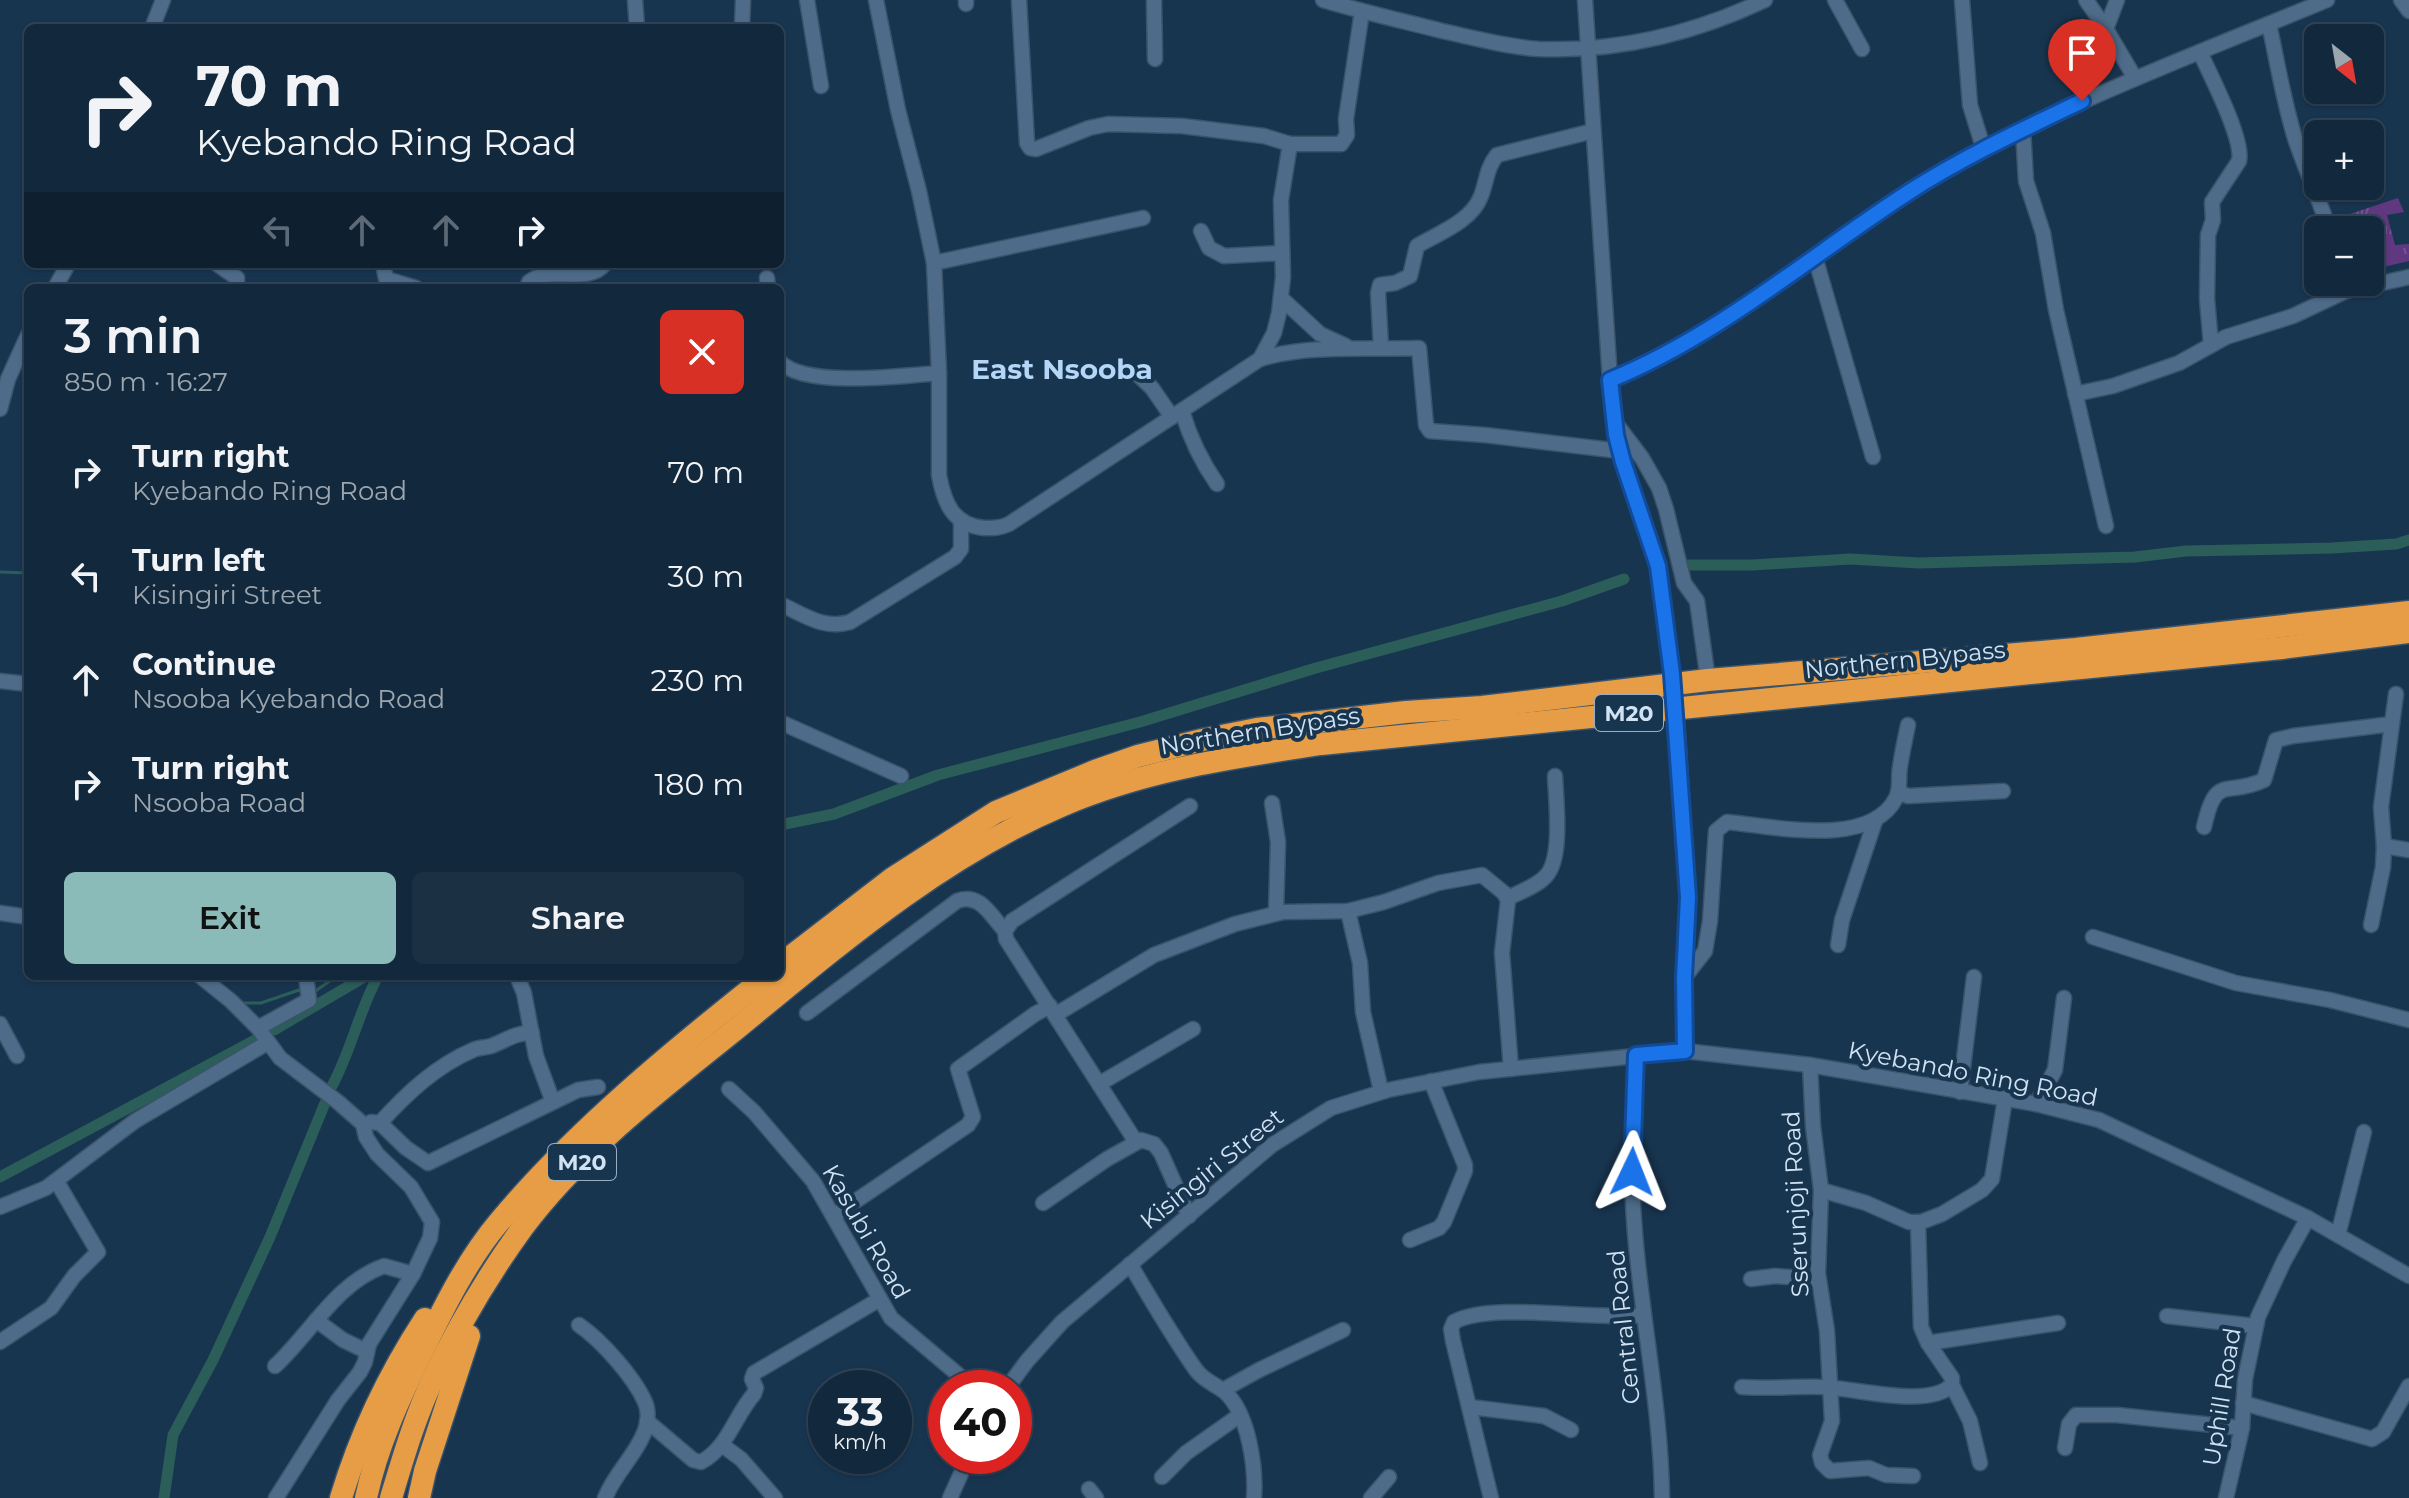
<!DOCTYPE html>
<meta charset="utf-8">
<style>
:root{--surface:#12283c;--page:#1b3043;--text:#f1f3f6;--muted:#9ca6af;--line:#314456;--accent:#8bbbb9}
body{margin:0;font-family:Montserrat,sans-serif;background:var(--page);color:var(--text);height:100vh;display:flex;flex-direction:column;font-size:30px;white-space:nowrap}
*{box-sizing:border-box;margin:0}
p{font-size:26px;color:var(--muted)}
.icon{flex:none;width:44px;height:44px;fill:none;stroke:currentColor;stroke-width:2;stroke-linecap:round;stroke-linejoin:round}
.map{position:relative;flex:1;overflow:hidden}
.sheet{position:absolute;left:24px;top:284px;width:760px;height:696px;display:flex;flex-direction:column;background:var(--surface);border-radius:12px;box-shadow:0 2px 6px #0004,0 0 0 2px var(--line)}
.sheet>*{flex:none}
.guide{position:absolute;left:24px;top:24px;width:760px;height:244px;border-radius:12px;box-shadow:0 2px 6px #0004,0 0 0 2px var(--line);background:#12283c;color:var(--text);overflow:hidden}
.needle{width:52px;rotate:149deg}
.controls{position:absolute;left:2304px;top:24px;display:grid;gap:16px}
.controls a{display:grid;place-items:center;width:80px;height:80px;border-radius:12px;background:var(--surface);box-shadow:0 2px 6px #0004,0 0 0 2px var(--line);font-size:40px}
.speed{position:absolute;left:808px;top:1370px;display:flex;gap:16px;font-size:40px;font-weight:700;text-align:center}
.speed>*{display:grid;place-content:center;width:104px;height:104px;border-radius:50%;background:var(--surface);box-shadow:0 2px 6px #0004,0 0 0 2px var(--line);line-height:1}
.speed small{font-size:20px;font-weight:400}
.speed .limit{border:12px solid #d22;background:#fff;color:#111}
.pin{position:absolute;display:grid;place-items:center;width:68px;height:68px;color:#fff;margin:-82px -34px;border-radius:50% 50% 50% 0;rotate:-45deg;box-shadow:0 0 8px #0007}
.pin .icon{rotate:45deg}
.me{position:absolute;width:88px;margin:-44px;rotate:2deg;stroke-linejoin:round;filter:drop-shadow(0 0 6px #0008)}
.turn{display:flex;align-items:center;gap:28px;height:168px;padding:0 40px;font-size:36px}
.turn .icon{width:104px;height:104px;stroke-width:2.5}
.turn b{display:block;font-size:56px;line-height:68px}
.lanes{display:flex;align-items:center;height:76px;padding:0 40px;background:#0003;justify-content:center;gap:40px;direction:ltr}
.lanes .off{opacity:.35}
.round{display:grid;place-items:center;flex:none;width:84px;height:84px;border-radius:12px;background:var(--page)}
.overview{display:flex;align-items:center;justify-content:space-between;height:136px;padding:0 40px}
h1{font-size:48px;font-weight:600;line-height:60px}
.action{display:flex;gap:16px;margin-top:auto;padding:16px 40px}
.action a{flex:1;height:92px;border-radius:12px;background:var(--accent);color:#111;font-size:32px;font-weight:600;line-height:92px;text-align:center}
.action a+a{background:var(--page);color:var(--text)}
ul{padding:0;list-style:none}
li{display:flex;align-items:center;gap:24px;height:104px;padding:0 40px}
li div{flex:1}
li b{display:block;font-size:30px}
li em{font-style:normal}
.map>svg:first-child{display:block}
.grass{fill:url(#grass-tufts)}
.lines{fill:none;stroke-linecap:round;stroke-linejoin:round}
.stream{stroke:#2c5e59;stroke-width:3}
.canal{stroke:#2c5e59;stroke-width:11}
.minor-casing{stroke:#3b536a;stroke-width:17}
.highway-casing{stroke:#3b536a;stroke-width:25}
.minor{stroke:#4e6c8a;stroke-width:14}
.highway{stroke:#e69d46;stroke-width:22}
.minor-bridge-casing{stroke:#3b536a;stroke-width:17;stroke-linecap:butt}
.minor-bridge{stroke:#4e6c8a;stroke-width:14}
.route-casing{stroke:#114b97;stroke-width:20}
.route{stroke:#1a73e8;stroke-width:14}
.labels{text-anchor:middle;stroke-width:8;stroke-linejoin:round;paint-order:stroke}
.shield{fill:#183550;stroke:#9aaec2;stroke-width:2}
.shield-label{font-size:22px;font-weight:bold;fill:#d1e2f3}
.street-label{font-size:24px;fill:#d1e2f3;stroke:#183550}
.quarter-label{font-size:28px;font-weight:bold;fill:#b4d6f7;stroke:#183550}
</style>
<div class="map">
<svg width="2409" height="1498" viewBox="0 0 2409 1498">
<defs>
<pattern id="grass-tufts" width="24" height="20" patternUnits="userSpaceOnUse" patternTransform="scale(2)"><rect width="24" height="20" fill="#603880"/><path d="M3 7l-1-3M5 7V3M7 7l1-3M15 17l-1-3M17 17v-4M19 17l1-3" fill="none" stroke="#765492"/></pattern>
</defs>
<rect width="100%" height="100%" fill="#183550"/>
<!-- grass -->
<polygon class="grass" points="2398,198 2404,212 2387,215 2395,245 2409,244 2409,261 2370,270 2370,230 2331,230 2329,221"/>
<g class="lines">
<!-- stream -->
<g class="stream">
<polyline points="0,572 28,573"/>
<polyline points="351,976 361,978"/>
<polyline points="314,992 337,976"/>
<polyline points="243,1003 261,1003 299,990 303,994"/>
</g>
<!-- canal -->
<g class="canal">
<polyline points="1681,565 1753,565 1850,559 1919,563 2135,557 2186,551 2332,548 2396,544 2409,540"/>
<polyline points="780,825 834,814 938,775 1140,722 1316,668 1562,601 1624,579"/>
<polyline points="274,1030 366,976"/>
<path d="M332,1086C351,1051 359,1011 378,976"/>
<polyline points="0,1177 259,1038"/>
<polyline points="164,1498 173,1435 213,1360 270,1237 325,1103"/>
</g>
<!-- minor casing -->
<g class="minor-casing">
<g id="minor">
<polyline points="635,0 637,28"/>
<polyline points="807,0 821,86"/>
<path d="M876,0L898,110L919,191L934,263L939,373V475C944,503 953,525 984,528C994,528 1001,528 1009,524L1260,359L1274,333L1279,313L1283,277L1281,200L1290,144"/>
<polyline points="966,0 966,4"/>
<polyline points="1019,0 1027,143 1030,148 1036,149 1089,128 1108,124 1182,126 1264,136 1290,144 1341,144 1347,135 1346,119 1362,11"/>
<polyline points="1154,0 1155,59"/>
<path d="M1323,0C1363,12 1403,21 1442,31C1474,38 1507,47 1539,49C1617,52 1695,33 1765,0"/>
<polyline points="1585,0 1612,410 1623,462 1658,566 1672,674"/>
<polyline points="1835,0 1862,49"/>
<polyline points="1962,0 1970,105 1984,150"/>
<polyline points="2086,0 2106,29"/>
<polyline points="2117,0 2106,29 2135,78"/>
<polyline points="2401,0 2409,11"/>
<path d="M2269,24C2277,61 2283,98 2294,135C2304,167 2319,197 2329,230"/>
<polyline points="152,28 163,0"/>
<polyline points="742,28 743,0"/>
<path d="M2200,52C2210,75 2244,139 2239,161L2212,202L2213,220L2208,235L2207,299L2211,345"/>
<polyline points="2023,130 2026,181 2043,233 2056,310 2106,526"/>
<polyline points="1201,231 1209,248 1224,256 1282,253"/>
<polyline points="1815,257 1873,457"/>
<polyline points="934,263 1143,218"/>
<polyline points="217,264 237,278 237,288"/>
<polyline points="383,264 386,279 416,288"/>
<polyline points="767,278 768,288"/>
<polyline points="2343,282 2346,291 2409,277"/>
<polyline points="55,288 68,264"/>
<path d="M527,288L529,282C550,264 586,286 605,264"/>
<polyline points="1281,298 1320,334 1346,346"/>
<path d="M1381,348L1378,293L1380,285L1395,283L1410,276L1417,246C1439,233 1472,221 1481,196C1487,181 1486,169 1497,155L1593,131"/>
<path d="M1260,359C1311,344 1367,350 1419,348L1426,425L1430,431L1485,435L1620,451"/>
<path d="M780,362C805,388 903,376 939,373"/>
<polyline points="1135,372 1152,388 1172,417"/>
<path d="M1610,380C1721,335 1811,252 1913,190C2043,110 2187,58 2327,0"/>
<polyline points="2075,394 2113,386 2179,363 2226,337 2293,316 2346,291"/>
<polyline points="0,409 8,379 28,335"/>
<path d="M1182,411C1190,438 1201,461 1217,484"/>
<polyline points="1617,425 1642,458 1659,488 1666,509 1684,583 1697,601 1708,680"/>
<path d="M780,604C803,614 823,630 850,622L955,557L961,549V522"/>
<polyline points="0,681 28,684"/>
<polyline points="2396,694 2381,807 2384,846 2409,850"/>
<polyline points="780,722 901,776"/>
<polyline points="1678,734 1688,897 1684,978 1685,1051"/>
<polyline points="1898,792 1908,796 2003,791"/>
<polyline points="1272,803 1278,842 1276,913"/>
<path d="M2204,827C2216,772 2226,798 2264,780L2276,740L2293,736L2392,724"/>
<path d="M1508,898C1520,892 1537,886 1546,876C1563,858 1556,801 1555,776"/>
<polyline points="1348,911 1360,963 1363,1012 1381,1091"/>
<polyline points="0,913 28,917"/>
<polyline points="2371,925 2383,867 2384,846"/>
<polyline points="2093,937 2236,983 2330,1000 2409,1020"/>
<polyline points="1838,945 1842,920 1875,821"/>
<polyline points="200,976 231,1001 258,1028 280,1058 338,1102 363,1124 366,1137 377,1154 411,1187 432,1222 430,1238 413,1274 369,1344 365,1362 360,1372 338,1400 276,1498"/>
<polyline points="517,976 524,993 536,1056 553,1102"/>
<path d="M1684,978L1705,951L1710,921L1716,831L1727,822C1773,826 1870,849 1896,798C1901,789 1898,777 1900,767C1902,753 1905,739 1908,725"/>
<path d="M807,1013L957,901C980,892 991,916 1005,931"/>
<polyline points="1055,1015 1154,955 1235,924 1283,912 1348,911 1384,902 1438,883 1482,875 1504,893 1508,900 1502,953 1511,1069"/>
<polyline points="0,1024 17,1056"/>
<polyline points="258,1028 309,1000 306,976"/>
<path d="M1636,1055C1634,1110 1630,1165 1634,1220C1640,1312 1661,1405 1662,1498"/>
<polyline points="1810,1065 1813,1126 1821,1190 1818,1273 1827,1331 1832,1421 1820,1455 1822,1463 1830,1471 1869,1468 1886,1475 1913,1476"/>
<polyline points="1099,1084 1193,1029"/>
<polyline points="729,1089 754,1112 813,1181 891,1318 974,1388"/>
<polyline points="1960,1092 1974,977"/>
<polyline points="2036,1104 2055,1070 2064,998"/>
<path d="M371,1122L380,1123C407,1093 436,1066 473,1050C479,1047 485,1048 491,1046C505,1041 516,1032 532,1033"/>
<polyline points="380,1123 406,1148 428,1163 578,1090 598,1087"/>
<polyline points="1136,1142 1006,939 1005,931 1012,921 1190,806"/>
<polyline points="1821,1190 1866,1203 1909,1222 1921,1222 1942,1214 1982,1190 1992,1179 2005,1099"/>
<polyline points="1043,1203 1107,1159 1141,1140 1154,1144 1161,1153 1189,1216"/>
<polyline points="0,1207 46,1188 135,1121 267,1043"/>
<polyline points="835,1215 968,1125 973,1117 958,1069 1035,1014 1050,1006"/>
<polyline points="1918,1222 1921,1327 1928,1343 1952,1378 1952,1385 1970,1421 1980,1463"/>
<polyline points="2338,1235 2364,1132"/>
<polyline points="1410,1240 1439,1228 1444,1222 1465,1171 1465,1165 1431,1081"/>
<path d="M1130,1264C1151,1300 1172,1336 1196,1370C1204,1381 1215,1384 1225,1392C1249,1414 1256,1468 1254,1498"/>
<polyline points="1751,1279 1775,1276 1818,1279"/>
<polyline points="2167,1316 2255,1326"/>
<polyline points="316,1320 343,1340 366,1351"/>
<path d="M579,1325C601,1340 634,1377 645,1402C649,1411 648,1423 644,1433C635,1456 615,1473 605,1498"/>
<polyline points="0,1342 51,1308 74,1276 98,1252 57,1182"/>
<polyline points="1928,1343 2058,1323"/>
<path d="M275,1366C311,1333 336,1283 384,1266L413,1274"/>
<path d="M1742,1387C1769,1389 1796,1386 1823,1387C1856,1388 1928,1409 1952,1385"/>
<polyline points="1007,1388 1027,1361 1062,1322 1272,1145 1331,1108 1388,1090 1479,1072 1685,1051 1810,1065 2036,1104 2099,1120 2308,1218 2409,1276"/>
<polyline points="1223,1390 1259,1370 1343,1330"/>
<polyline points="2243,1403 2372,1439 2383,1432 2409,1386"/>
<polyline points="1470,1407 1544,1416 1571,1430"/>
<path d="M647,1421L693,1460L701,1462C728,1448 735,1415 754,1394L756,1388L752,1379L754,1373L880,1299"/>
<polyline points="722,1445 741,1459 775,1498"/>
<polyline points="2065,1448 2069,1424 2076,1415 2117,1415 2242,1428"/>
<polyline points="1162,1477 1186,1453 1240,1415"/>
<polyline points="1089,1489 1096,1498"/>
<polyline points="950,1498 969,1456"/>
<polyline points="1371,1498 1389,1477"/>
<path d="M1491,1498L1453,1341L1451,1329L1454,1322C1492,1301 1595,1321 1643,1315"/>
<polyline points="2226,1498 2242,1428 2245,1379 2258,1317 2284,1261 2308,1218"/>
</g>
</g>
<!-- highway casing -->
<g class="highway-casing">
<g id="highway">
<polyline points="780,965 893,878 996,812 1095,771 1138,756 1202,740 1257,729 1406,712 1482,707 1708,680 2076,649 2409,612"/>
<path d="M341,1498C360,1435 389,1374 425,1319"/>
<path d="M366,1498C377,1446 399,1399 422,1352C444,1307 467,1260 499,1222C576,1130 674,1050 767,976"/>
<path d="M391,1498C403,1458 415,1417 433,1379C458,1326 489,1274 523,1227C580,1151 658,1092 731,1033C835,948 938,858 1063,805C1148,769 1231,758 1321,744L2282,648L2409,632"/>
<polyline points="419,1498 425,1471 469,1336"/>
</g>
</g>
<!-- minor -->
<use href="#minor" class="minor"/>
<!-- highway -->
<use href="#highway" class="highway"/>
<!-- minor-bridge casing -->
<g class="minor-bridge-casing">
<polyline id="minor-bridge" points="1672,674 1678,734"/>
</g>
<!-- minor-bridge -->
<use href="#minor-bridge" class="minor-bridge"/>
</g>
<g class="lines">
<!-- route casing -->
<g class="route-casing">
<path id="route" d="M1632,1172L1636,1055L1685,1051L1684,978L1688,897L1672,674L1658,566L1623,462L1616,435L1610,380C1720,335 1810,256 1909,192C1963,157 2024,129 2082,101"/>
</g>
<!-- route -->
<use href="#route" class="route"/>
</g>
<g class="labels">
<!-- shield labels -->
<g class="shield">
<rect x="1595" y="695" width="68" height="36" rx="6"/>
<rect x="548" y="1144" width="68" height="36" rx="6"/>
</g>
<g class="shield-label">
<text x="1629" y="721">M20</text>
<text x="582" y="1170">M20</text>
</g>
<!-- street labels -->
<g class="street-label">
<text transform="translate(1905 660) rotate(-6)" y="8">Northern Bypass</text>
<text transform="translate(1260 731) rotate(-9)" y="8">Northern Bypass</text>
<text transform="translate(1973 1074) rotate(11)" y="8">Kyebando Ring Road</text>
<text transform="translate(1212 1169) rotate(-39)" y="8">Kisingiri Street</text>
<text transform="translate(1796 1204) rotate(-93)" y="8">Sserunjoji Road</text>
<text transform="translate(866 1232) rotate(60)" y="8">Kasubi Road</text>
<text transform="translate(1624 1327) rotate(-96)" y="8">Central Road</text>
<text transform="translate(2222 1397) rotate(-81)" y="8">Uphill Road</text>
</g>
<!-- quarter labels -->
<g class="quarter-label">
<text x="1062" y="379">East Nsooba</text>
</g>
</g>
</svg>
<div class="controls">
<a><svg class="needle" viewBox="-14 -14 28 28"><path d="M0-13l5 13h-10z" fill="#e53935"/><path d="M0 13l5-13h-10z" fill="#9ca6af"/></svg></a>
<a>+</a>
<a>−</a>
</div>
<div class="speed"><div>33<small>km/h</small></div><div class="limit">40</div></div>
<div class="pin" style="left:2082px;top:101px;background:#d93025"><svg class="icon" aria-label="arrive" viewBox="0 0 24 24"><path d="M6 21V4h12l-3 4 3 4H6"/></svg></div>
<svg class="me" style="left:1632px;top:1172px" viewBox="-20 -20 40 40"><path d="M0-17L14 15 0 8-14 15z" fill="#1a73e8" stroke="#fff" stroke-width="4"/></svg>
<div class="guide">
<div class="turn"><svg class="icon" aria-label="right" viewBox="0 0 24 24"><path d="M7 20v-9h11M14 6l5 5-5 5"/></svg><div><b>70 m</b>Kyebando Ring Road</div></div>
<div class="lanes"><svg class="icon off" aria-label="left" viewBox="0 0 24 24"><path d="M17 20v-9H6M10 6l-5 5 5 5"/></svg><svg class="icon off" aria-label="ahead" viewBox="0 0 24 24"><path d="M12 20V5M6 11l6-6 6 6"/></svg><svg class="icon off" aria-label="ahead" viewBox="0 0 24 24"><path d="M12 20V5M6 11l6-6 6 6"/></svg><svg class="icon" aria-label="right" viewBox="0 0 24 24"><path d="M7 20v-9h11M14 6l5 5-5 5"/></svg></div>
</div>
<section class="sheet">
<div class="overview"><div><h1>3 min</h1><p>850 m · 16:27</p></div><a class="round" style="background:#d93025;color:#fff"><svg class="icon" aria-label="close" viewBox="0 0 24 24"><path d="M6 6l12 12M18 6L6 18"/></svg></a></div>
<ul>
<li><svg class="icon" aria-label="right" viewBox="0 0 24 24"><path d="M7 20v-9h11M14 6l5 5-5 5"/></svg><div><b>Turn right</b><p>Kyebando Ring Road</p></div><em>70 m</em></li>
<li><svg class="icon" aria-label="left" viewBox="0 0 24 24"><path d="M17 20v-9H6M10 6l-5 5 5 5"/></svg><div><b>Turn left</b><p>Kisingiri Street</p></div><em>30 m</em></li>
<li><svg class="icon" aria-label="ahead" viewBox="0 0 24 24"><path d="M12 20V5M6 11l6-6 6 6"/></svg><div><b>Continue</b><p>Nsooba Kyebando Road</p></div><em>230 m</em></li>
<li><svg class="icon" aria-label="right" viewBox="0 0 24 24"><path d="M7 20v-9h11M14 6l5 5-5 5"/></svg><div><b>Turn right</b><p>Nsooba Road</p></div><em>180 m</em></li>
</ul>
<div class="action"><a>Exit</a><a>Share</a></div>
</section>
</div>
